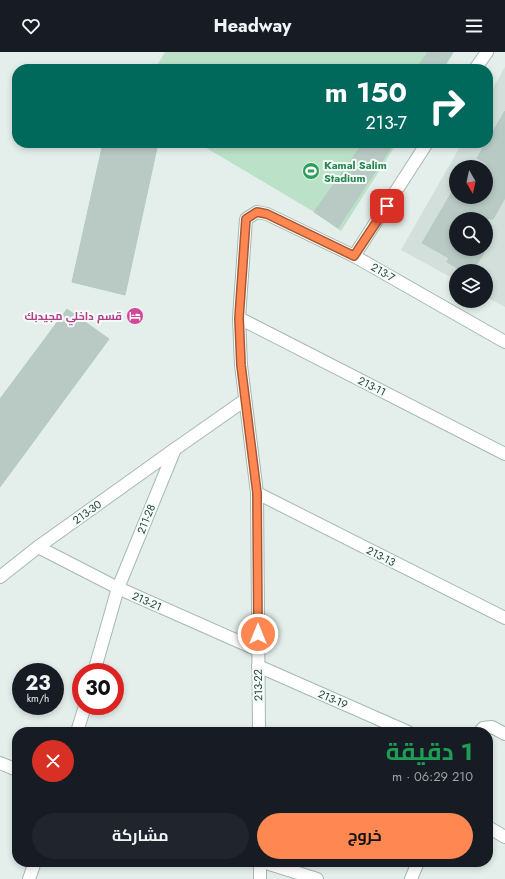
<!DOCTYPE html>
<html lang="ar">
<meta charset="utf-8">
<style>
:root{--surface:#171b24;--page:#20242c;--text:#f1f3f6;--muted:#9ea1a6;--accent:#ff8852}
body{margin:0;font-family:Jost,Cairo,sans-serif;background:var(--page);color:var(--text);direction:rtl;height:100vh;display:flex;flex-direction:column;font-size:15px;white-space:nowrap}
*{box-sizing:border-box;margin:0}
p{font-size:13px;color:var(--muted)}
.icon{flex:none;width:22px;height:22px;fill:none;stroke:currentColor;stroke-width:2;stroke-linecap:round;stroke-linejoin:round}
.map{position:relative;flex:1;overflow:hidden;direction:ltr}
.side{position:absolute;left:12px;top:675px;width:481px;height:140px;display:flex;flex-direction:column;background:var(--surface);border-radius:16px;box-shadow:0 2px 6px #0003;direction:rtl}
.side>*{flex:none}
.banner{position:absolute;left:12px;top:12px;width:481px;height:84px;border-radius:16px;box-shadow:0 2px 6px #0003;direction:rtl;background:#00695c;color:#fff;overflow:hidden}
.needle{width:26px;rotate:171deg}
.fabs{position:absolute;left:449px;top:108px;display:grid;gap:8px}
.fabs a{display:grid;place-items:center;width:44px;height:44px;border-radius:50%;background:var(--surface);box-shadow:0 2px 6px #0003;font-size:20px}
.speed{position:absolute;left:12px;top:611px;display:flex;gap:8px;font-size:20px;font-weight:700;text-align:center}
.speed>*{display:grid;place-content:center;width:52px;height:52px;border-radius:50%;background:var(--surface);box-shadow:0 2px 6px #0003;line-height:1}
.speed small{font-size:10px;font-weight:400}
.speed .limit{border:6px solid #d22;background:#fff;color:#111}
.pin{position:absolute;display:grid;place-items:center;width:34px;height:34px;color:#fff;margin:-17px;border-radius:8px;box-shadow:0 2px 6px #0006}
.me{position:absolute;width:44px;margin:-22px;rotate:0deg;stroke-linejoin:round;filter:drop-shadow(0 0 3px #0008)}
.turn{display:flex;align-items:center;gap:14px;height:84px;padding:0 20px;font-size:18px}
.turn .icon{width:52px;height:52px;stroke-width:2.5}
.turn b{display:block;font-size:28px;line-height:34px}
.round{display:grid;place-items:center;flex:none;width:42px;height:42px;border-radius:21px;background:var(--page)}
.headline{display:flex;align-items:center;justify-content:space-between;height:68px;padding:0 20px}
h1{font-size:24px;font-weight:700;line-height:30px;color:#1e9e55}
.action{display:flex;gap:8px;margin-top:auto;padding:8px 20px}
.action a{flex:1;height:46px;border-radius:24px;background:var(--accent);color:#111;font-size:16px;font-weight:700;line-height:46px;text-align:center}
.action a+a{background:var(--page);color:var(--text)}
header{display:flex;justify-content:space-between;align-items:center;height:52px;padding:0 20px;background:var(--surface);font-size:18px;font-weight:700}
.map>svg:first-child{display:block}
.built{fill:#d2dfda;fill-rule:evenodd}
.green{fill:#bbe2c8}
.building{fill:#b9cac4;stroke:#b5cac3}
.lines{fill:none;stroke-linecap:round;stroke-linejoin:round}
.minor-casing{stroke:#a6b8b3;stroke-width:14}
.minor{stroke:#fff;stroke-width:12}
.route-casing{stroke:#a65835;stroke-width:10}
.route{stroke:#ff8852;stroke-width:7}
.labels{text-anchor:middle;stroke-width:4;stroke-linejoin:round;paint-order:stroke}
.leisure-label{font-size:11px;font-weight:bold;fill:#27864d;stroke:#f5fbf8;text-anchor:start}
.street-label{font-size:11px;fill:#21433c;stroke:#f5fbf8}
.hotel-label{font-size:11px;font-weight:bold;fill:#b23c85;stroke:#f5fbf8;text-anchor:end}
</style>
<header><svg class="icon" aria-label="menu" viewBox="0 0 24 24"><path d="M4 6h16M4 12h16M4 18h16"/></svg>Headway<svg class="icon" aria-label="heart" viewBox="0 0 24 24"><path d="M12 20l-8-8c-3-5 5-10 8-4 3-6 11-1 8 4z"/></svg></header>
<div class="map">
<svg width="505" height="827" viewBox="0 0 505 827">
<rect width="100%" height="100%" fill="#e4efeb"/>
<!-- built -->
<path class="built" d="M505,15V255L486,245V219H456V228L401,198L462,91H488V45ZM456,115H486V145H456ZM456,167H486V197H456Z"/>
<!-- green -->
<g class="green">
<polygon points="165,0 454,0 444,17 155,17"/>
<polygon points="198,91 397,91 341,179 314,160"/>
</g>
<!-- building -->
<g class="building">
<polygon points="428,0 453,0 442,17 416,17"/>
<polygon points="505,59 505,146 493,167 456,167 456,197 486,197 473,219 462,219 447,210 449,206 422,191 456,133 456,145 486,145 486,111 477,106 486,91 488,91 488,88"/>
<polygon points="103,91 158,91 125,243 72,230"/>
<polygon points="363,91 394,91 338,176 314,160"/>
<polygon points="67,257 109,287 0,435 0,347"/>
</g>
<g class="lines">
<!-- minor casing -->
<g class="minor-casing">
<g id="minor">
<polyline points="475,17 487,0"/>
<polyline points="354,204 427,91"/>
<polyline points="239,266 505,402"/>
<polyline points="257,441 505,566"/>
<polyline points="38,495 118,536 258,598"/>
<polyline points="0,525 38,495 175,397"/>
<polyline points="258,614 408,680"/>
<polyline points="94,620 118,536 175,397 245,348"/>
<polyline points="77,680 85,654"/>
<polyline points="259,680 257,441 241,313 239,266 246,167 257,160 267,162 354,204 505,290"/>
<polyline points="480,680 483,676 492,675 505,682"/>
<polyline points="0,711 17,718"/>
<polyline points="488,775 505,785"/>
<polyline points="260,810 260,827"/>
<polyline points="263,810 317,827"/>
<polyline points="29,827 35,810"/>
<polyline points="411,827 418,810"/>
</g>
</g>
<!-- minor -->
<use href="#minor" class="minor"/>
</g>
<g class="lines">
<!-- route casing -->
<g class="route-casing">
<polyline id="route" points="258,582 257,441 241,313 239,266 246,167 257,160 267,162 354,204 387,154"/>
</g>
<!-- route -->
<use href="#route" class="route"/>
</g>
<!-- icons -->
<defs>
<g id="stadium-disc" transform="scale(0.9)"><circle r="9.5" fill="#2e9e5b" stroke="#f5fbf8"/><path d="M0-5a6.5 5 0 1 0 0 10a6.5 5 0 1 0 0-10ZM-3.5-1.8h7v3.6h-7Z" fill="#fff"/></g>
<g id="hotel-disc" transform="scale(0.9)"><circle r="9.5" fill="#d1479c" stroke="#f5fbf8"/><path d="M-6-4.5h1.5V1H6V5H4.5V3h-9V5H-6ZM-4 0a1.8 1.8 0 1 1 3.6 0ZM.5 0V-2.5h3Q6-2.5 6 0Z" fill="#fff"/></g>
</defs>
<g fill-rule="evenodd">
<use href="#stadium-disc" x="311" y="119"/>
<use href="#hotel-disc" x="135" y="264"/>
</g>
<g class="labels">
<!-- leisure labels -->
<g class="leisure-label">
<text x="324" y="117">Kamal Salim<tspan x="324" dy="13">Stadium</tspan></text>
</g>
<!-- street labels -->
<g class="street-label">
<text transform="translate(383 220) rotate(30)" y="4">213-7</text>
<text transform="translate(372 334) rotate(27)" y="4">213-11</text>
<text transform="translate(87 460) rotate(-36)" y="4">213-30</text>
<text transform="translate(146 467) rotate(-68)" y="4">211-28</text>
<text transform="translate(381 504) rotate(27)" y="4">213-13</text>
<text transform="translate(147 549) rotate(24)" y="4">213-21</text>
<text transform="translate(258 633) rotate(-91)" y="4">213-22</text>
<text transform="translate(333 647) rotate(24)" y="4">213-19</text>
</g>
<!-- hotel labels -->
<g class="hotel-label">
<text x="122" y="268">قسم داخلي مجيدبك</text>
</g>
</g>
</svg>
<div class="fabs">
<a><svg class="needle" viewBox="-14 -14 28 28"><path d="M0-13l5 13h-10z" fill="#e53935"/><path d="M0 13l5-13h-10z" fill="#9ea1a6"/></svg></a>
<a><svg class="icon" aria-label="search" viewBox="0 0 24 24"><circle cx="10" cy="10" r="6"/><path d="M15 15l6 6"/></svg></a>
<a><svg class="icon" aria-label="layers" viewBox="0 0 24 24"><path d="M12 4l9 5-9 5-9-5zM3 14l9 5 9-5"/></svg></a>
</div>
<div class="speed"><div>23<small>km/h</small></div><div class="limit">30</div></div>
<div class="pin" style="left:387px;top:154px;background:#d93025"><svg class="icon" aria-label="arrive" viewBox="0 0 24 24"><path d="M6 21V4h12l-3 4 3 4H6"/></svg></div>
<svg class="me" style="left:258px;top:582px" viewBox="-20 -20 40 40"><circle r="17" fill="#ff8852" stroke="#fff" stroke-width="3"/><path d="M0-11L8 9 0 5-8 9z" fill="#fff"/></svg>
<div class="banner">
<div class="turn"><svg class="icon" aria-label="right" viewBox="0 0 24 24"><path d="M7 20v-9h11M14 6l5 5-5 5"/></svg><div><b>150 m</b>213-7</div></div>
</div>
<section class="side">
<div class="headline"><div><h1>1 دقيقة</h1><p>210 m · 06:29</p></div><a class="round" style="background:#d93025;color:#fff"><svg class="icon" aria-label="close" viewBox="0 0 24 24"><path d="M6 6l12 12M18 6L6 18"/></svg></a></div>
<div class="action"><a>خروج</a><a>مشاركة</a></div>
</section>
</div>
